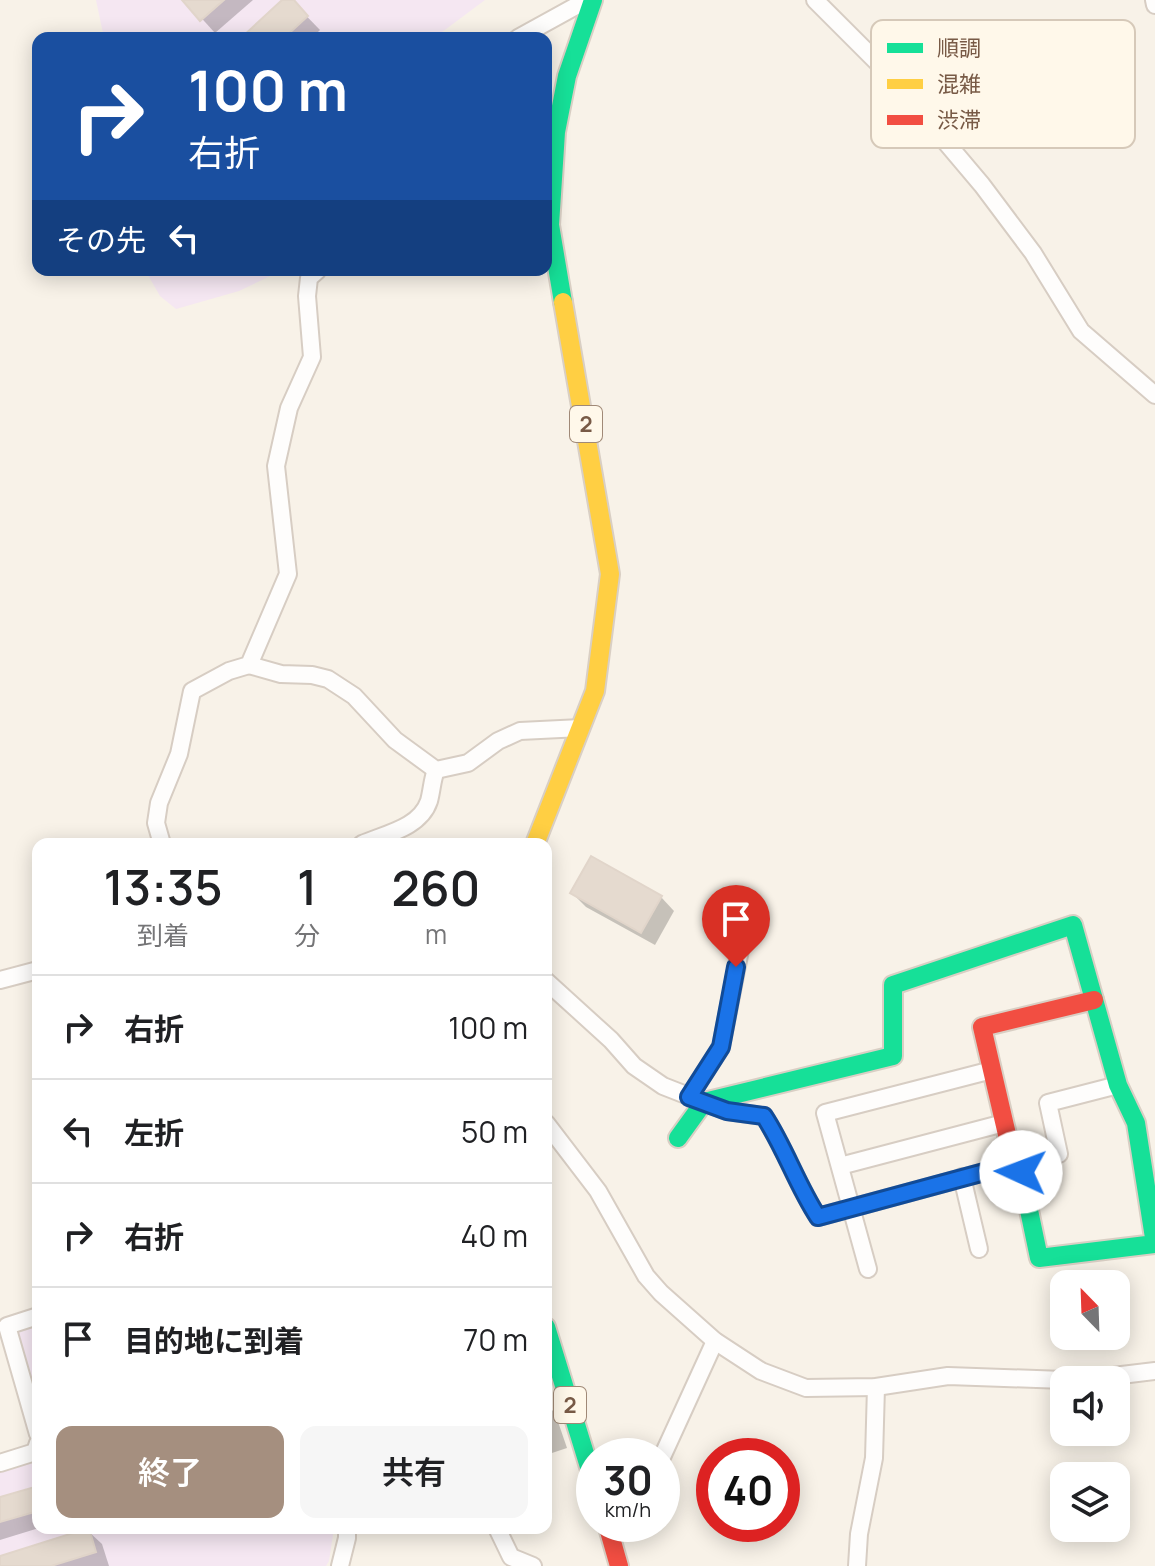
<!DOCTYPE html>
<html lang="ja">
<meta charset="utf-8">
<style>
:root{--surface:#fff;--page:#f6f6f6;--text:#202124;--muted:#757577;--line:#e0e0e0;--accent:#a58f7f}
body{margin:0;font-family:Manrope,"Noto Sans JP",sans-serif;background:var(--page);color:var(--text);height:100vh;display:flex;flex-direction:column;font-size:30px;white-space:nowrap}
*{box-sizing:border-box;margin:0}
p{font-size:26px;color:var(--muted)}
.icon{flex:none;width:44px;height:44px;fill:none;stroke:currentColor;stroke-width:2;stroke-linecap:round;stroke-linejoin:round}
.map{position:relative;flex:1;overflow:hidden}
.side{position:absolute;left:32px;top:838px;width:520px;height:696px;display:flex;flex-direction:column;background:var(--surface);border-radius:16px;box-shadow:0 4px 20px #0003}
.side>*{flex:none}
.guide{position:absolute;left:32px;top:32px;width:520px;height:244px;border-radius:16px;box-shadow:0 4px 20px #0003;background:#1a4fa0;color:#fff;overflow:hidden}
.needle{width:52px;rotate:337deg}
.fabs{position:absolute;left:1050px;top:1270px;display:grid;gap:16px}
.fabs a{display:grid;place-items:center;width:80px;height:80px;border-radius:16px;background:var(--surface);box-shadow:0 4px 20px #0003;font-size:40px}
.speed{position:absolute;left:576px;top:1438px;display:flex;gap:16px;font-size:40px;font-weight:700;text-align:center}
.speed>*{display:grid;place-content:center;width:104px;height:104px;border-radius:50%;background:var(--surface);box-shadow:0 4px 20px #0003;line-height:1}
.speed small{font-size:20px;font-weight:400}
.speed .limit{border:12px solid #d22;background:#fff;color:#111}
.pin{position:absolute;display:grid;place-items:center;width:68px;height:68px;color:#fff;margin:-82px -34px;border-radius:50% 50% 50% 0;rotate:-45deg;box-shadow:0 0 8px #0007}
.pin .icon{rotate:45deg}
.me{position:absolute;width:88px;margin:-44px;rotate:272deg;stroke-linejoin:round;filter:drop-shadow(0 0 6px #0008)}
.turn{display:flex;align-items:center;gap:28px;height:168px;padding:0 24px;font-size:36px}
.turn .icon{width:104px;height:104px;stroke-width:2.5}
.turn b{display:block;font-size:56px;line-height:68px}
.then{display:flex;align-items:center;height:76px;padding:0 24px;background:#0003;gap:16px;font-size:30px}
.eta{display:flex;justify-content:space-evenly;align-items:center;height:136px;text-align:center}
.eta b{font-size:48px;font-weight:600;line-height:56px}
.button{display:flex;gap:16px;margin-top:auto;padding:16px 24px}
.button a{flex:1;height:92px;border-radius:16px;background:var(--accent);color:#fff;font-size:32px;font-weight:600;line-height:92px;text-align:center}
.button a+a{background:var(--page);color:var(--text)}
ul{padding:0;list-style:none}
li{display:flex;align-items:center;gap:24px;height:104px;padding:0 24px;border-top:2px solid var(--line)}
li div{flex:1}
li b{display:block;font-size:30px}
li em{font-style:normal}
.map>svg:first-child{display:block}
.education{fill:#f5e7f2}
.shadow{fill:#0003}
.building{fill:#e5dacf;stroke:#e1d5ca;stroke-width:2}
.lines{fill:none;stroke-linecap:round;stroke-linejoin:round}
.street-casing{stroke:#d7cdc3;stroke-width:20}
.fast-casing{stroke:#d9cfc4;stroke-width:22}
.slow-casing{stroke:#d9cfc4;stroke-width:22}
.jam-casing{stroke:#d9cfc4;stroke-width:22}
.street{stroke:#fefdfc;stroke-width:16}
.fast{stroke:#16e098;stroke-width:18}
.slow{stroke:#ffcf43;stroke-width:18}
.jam{stroke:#f24e42;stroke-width:18}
.route-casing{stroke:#114b97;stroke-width:20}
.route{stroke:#1a73e8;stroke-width:14}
.labels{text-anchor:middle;stroke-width:6;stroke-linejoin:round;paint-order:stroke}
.shield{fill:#fff8ea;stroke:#a08977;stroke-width:2}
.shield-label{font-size:22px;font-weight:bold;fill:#785a46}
.key{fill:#fff8ea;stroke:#d6c9b9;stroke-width:2}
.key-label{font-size:22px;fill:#785a46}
</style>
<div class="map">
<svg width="1155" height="1566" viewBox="0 0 1155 1566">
<rect width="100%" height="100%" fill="#f8f2e8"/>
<!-- education -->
<g class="education">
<polygon points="96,0 485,0 434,38 104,38"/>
<polygon points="145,270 283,270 239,291 176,309 160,296"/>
<polygon points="38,1317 38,1406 14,1324"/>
<polygon points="38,1456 38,1528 334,1528 329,1561 326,1566 0,1566 0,1469"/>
</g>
<!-- shadow -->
<g class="shadow">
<polygon points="185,0 253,0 215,33"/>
<polygon points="284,0 291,0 320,30 312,38 244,38"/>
<polygon points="572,893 661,897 674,911 655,945 586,907"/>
<polygon points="546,1404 555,1413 567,1448 546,1455"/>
<polygon points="38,1488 39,1528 0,1540 0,1499"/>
<polygon points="88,1531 102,1544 109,1566 0,1566 0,1558"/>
</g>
<!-- building -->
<g class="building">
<polygon points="182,0 224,0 200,21"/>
<polygon points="282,0 294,0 308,16 284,38 241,38"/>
<polygon points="591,856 662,896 641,933 570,893"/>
<polygon points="38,1486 38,1511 0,1522 0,1497"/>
<polygon points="89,1528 96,1552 51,1566 0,1566 0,1556"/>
</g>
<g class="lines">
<!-- street casing -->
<g class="street-casing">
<g id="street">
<polyline points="815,0 884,69 982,185 1033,253 1081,331 1155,395"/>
<polyline points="1154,0 1155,5"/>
<polyline points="518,38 587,0"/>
<polyline points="249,665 281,674 312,675 328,679 354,696 395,740 436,770 468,763 498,741 520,731 581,728"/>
<polyline points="162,844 156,823 159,803 179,754 192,691 229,671 249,665 288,574 276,466 289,408 312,357 307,296 309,278 318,270"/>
<path d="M362,844C385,834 420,828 429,801C432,790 432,780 436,770"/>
<polyline points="0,980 38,970"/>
<path d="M546,981L611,1040L634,1066L663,1086L727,1111L764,1116C785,1148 797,1185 818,1217L1014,1164L1059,1154L1048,1103L1118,1085"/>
<polyline points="689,1097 721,1047 742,940"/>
<polyline points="546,1123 598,1191 646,1276 661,1293 715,1341 761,1371 806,1388 876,1387 948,1376 1064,1380"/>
<polyline points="840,1166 1004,1123"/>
<polyline points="962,1177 979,1249"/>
<polyline points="868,1269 825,1113 992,1070"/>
<polyline points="38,1316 7,1326 38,1434"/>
<polyline points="1080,1380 1155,1371"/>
<polyline points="662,1457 715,1341"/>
<polyline points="0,1463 35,1452 38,1443"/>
<polyline points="497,1528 511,1557 533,1566"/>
<polyline points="340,1566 347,1538 347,1528"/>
<polyline points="857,1566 859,1534 874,1458 876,1387"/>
</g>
</g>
<!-- fast casing -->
<g class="fast-casing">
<g id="fast">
<polyline points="563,302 550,225 556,132 567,76 593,0"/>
<polyline points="678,1138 704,1102 893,1056 893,985 1073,925 1118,1085 1136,1123 1155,1244 1039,1258 1021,1172 1014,1164 1012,1156"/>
<polyline points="546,1327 594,1483"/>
</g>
</g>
<!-- slow casing -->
<g class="slow-casing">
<polyline id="slow" points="535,844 595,691 610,574 563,302"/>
</g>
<!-- jam casing -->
<g class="jam-casing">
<g id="jam">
<polyline points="1012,1156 982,1027 1094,1000"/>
<polyline points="607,1524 619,1566"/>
</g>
</g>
<!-- street -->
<use href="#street" class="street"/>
<!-- fast -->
<use href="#fast" class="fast"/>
<!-- slow -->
<use href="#slow" class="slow"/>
<!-- jam -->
<use href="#jam" class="jam"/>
</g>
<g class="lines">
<!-- route casing -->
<g class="route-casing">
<path id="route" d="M736,967L721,1047L689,1097L727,1111L764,1116C785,1148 797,1185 818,1217L1014,1164L1021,1172"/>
</g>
<!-- route -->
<use href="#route" class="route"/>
</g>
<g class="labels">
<!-- shield labels -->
<g class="shield">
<rect x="570" y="406" width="32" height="36" rx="6"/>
<rect x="554" y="1387" width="32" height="36" rx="6"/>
</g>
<g class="shield-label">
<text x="586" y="432">2</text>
<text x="570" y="1413">2</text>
</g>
</g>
<!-- legend -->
<rect x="871" y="20" width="264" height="128" rx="12" class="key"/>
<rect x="887" y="43" width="36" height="10" fill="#16e098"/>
<rect x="887" y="79" width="36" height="10" fill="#ffcf43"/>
<rect x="887" y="115" width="36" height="10" fill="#f24e42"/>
<g class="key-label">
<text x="937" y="56">順調</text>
<text x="937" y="92">混雑</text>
<text x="937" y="128">渋滞</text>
</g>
</svg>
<div class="fabs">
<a><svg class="needle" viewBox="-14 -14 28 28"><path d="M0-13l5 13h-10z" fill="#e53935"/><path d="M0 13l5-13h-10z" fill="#757577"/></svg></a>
<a><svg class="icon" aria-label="sound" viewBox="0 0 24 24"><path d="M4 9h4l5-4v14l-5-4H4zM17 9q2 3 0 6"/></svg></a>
<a><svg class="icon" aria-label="layers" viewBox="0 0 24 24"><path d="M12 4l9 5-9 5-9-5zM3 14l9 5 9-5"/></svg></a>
</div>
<div class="speed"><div>30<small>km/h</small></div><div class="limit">40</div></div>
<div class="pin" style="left:736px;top:967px;background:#d93025"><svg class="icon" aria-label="arrive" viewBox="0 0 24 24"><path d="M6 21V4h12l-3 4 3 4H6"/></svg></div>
<svg class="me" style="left:1021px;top:1172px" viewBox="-20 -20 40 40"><circle r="19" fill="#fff"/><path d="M0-13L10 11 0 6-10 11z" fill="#1a73e8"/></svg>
<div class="guide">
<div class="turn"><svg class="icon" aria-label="right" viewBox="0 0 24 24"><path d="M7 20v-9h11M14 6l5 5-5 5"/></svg><div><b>100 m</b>右折</div></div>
<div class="then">その先<svg class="icon" aria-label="left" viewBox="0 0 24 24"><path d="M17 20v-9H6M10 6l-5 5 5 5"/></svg></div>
</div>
<section class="side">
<div class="eta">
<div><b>13:35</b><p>到着</p></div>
<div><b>1</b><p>分</p></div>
<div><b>260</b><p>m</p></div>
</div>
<ul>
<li><svg class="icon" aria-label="right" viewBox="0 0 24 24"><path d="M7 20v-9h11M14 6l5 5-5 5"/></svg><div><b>右折</b></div><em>100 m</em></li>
<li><svg class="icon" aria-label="left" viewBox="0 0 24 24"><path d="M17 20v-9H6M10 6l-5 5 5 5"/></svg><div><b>左折</b></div><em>50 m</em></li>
<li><svg class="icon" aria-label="right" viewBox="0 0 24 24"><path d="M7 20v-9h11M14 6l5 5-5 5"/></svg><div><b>右折</b></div><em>40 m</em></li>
<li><svg class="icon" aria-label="arrive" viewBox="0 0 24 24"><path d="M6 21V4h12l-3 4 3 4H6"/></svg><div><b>目的地に到着</b></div><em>70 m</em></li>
</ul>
<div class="button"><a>終了</a><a>共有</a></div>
</section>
</div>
